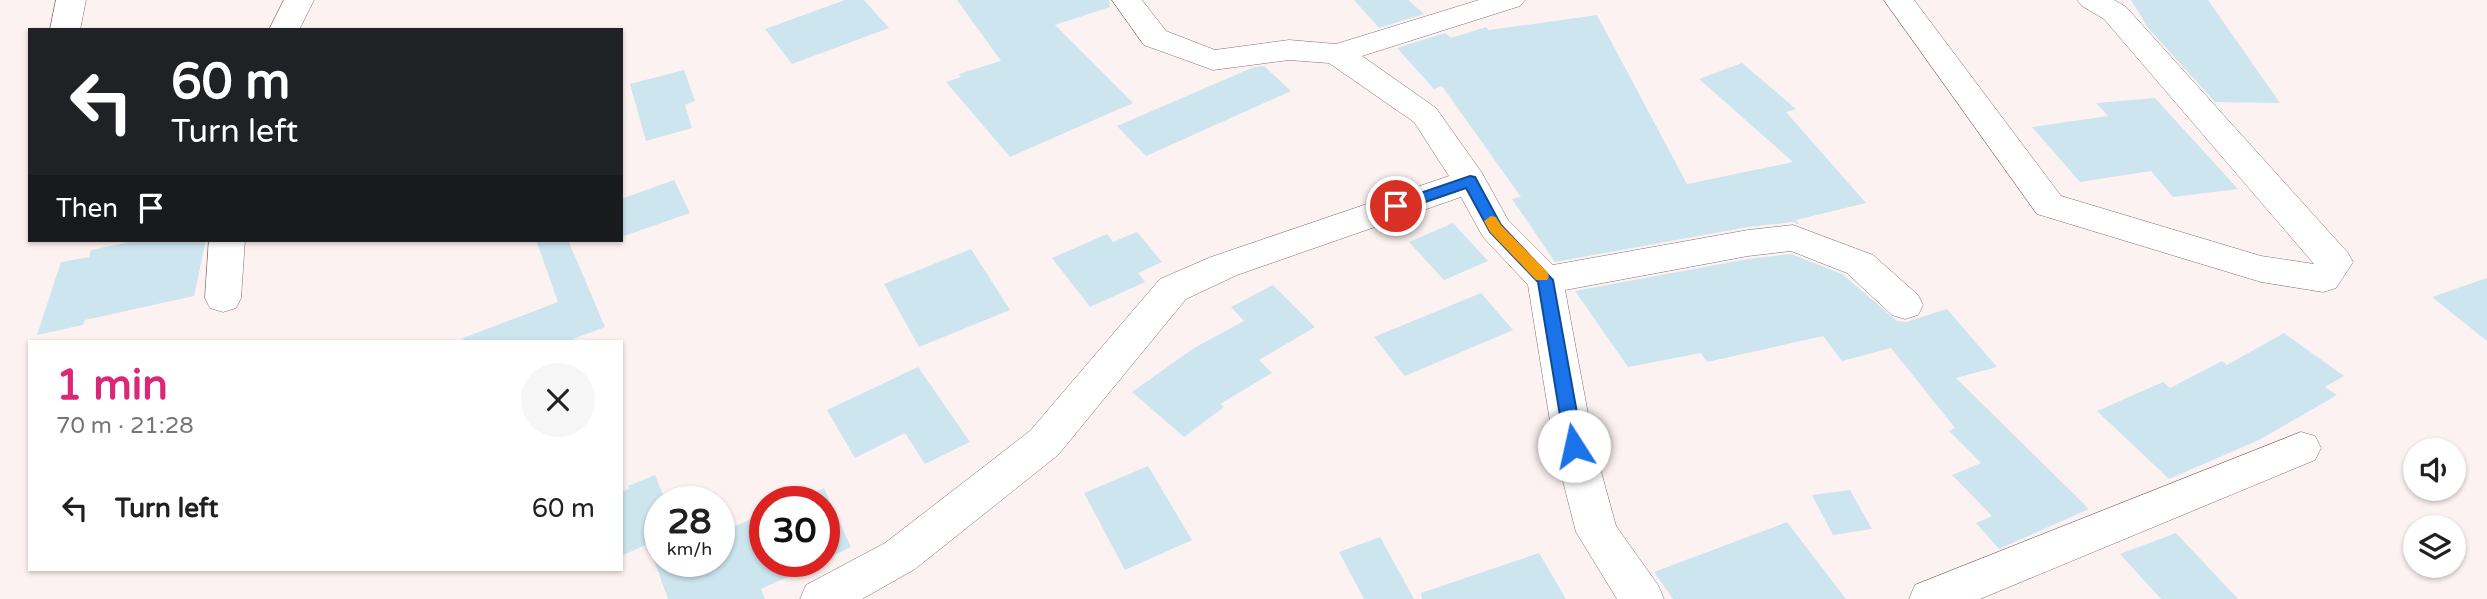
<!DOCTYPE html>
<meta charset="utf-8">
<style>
:root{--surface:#fff;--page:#f6f6f6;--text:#202124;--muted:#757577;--accent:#db2777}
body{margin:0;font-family:"Varela Round",sans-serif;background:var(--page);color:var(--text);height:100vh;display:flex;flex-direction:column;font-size:26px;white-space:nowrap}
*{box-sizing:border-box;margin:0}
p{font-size:23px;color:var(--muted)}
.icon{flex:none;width:38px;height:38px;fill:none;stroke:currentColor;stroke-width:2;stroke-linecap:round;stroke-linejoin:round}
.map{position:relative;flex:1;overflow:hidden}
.side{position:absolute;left:28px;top:340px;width:595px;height:231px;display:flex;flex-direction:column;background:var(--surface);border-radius:0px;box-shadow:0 2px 5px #0004}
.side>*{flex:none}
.top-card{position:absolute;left:28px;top:28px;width:595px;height:214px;border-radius:0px;box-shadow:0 2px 5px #0004;background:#202124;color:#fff;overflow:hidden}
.fabs{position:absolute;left:2403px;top:438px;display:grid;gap:14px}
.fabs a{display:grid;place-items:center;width:63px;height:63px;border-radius:50%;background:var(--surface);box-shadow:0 2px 5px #0004;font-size:35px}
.speed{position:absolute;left:644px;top:486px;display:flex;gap:14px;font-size:35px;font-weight:700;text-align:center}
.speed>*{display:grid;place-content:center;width:91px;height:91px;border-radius:50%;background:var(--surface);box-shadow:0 2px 5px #0004;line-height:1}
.speed small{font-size:18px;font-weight:400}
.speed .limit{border:10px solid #d22;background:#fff;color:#111}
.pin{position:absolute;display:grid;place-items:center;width:60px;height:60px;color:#fff;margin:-30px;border:4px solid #fff;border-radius:50%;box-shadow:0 2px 7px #0007}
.me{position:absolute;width:77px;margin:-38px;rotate:350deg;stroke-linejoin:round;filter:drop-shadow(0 0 5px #0008)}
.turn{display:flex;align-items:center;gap:24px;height:147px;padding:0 28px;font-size:32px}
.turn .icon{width:91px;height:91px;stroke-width:2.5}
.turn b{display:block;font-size:49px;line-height:60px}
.then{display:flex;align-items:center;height:66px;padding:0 28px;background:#0003;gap:14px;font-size:26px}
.round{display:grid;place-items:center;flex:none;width:74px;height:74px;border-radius:37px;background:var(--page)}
.overview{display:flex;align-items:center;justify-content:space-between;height:119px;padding:0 28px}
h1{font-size:42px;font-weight:700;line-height:52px;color:var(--accent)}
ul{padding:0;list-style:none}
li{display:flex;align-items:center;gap:21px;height:98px;padding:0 28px}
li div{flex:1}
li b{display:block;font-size:26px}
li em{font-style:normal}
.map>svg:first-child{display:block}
.building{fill:#cde5ef}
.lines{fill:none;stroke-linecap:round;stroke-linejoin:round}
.street-casing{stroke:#856e6f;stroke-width:1}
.street{fill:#fff;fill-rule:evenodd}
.route{fill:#1a73e8;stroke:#114b97;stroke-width:2}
.slow{fill:#f59e0b}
</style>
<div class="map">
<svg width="2487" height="599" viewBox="0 0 2487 599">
<rect width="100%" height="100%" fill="#fdf2f2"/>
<!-- building -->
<g class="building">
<polygon points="845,0 864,0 889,28 792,64 765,29"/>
<polygon points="957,0 1109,0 1110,7 1055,25 1133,103 1010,157 946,82 961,77 959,74 1001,61"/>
<polygon points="1354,0 1408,0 1424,14 1379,28"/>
<polygon points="2131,0 2208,0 2280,103 2215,102 2149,29"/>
<polygon points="1597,15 1687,184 1793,162 1699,79 1742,63 1796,109 1786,112 1866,203 1796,220 1800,225 1793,222 1748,227 1555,262 1512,199 1521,197 1442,86 1434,89 1397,48 1445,33 1451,38 1486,27 1489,30"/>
<polygon points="1264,66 1291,91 1146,156 1117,126 1254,67"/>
<polygon points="684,70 695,101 685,105 692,128 646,141 630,84"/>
<polygon points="2155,98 2238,189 2173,197 2151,171 2080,182 2032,127 2108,116 2096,103"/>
<polygon points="674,180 690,213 621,237 621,199"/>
<polygon points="1453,223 1488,261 1444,280 1409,242"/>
<polygon points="1137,232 1162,262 1138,273 1145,282 1090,307 1052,258 1107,234 1113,242"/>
<polygon points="140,240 206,240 194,296 85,320 83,325 37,335 61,262 89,257 91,250"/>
<polygon points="536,240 568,240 605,327 568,341 464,341 463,338 558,302"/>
<polygon points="971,249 1010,310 919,347 884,284"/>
<polygon points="1791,254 1842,274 1897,321 1906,322 1947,309 1997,367 1956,378 2089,509 1999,549 1976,523 1992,516 1952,475 1981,463 1949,431 1955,428 1891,348 1842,361 1823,336 1707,362 1701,353 1628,367 1575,291 1748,259"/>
<polygon points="2487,278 2487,341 2432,297"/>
<polygon points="1273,285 1315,327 1259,360 1272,373 1220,404 1224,407 1184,437 1132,392 1194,348 1244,321 1231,307"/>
<polygon points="1481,293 1513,330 1405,376 1374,337"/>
<polygon points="2284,333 2344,376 2325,387 2337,395 2259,440 2169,479 2097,411 2163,382 2170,388 2222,361 2227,365"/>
<polygon points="918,367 970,442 925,464 905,433 855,458 827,410"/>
<polygon points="1148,466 1192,540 1125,570 1084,493"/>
<polygon points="655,475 666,502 660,502 660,562 719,562 719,533 765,513 765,562 820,562 761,589 765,599 668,599 648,544 621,556 621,492 629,489 628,486"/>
<polygon points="824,488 851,547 824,560 824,502 790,502"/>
<polygon points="1850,490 1872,529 1833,535 1812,495"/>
<polygon points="1787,522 1846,599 1673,599 1654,572"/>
<polygon points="2176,533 2238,599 2161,599 2120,554"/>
<polygon points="1380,537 1414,599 1364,599 1339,552"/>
<polygon points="1539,553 1566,599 1422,599 1421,593"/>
</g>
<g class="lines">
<!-- street casing -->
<g class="street-casing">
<g id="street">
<polygon points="56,0 86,0 80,30 50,30"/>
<polygon points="284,0 314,0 299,30 269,30"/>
<polygon points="1112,0 1142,0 1166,31 1215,50 1289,40 1336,44 1479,0 1525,0 1520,6 1362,56 1436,108 1482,173 1508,220 1553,265 1748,230 1793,225 1873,255 1918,295 1923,305 1918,315 1905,319 1892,315 1847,273 1791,251 1748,256 1565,290 1594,446 1616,526 1658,585 1664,599 1617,599 1576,532 1554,446 1528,285 1483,237 1461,197 1237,275 1186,299 1058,455 915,569 862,599 800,599 806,585 885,543 1030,431 1160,279 1211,257 1449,176 1414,122 1329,63 1289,60 1213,70 1144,45"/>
<polygon points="1884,0 1914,0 2061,196 2261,256 2314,264 2104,19 2082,6 2077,0 2114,0 2126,7 2348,253 2353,262 2336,288 2323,292 2261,282 2037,214"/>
<polygon points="209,240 245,240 241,298 236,308 223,312 210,308 205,298"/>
<polygon points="2301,432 2315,436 2321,448 2315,460 1980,599 1909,599 1915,585"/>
</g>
</g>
<!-- street -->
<use href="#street" class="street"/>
</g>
<!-- route -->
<polygon class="route" points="1470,176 1475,177 1501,225 1553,280 1583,446 1580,451 1568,451 1565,446 1538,282 1490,232 1466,188 1396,212 1389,206 1391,203"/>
<!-- slow -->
<polygon class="slow" points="1491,216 1496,217 1501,225 1547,272 1549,276 1547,280 1536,280 1490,232 1484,221"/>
</svg>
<div class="fabs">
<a><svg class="icon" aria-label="sound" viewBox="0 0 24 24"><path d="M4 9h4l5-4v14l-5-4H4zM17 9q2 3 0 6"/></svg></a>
<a><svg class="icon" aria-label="layers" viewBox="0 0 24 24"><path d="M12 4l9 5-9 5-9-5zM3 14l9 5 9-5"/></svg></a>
</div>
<div class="speed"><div>28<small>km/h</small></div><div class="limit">30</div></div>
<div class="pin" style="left:1396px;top:206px;background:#d93025"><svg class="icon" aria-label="arrive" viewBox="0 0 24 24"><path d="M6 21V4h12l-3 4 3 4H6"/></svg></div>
<svg class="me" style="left:1574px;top:446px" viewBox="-20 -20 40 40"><circle r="19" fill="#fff"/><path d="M0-13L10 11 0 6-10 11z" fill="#1a73e8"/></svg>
<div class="top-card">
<div class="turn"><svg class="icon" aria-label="left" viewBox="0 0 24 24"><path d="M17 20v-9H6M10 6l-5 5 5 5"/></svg><div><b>60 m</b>Turn left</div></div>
<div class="then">Then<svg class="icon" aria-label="arrive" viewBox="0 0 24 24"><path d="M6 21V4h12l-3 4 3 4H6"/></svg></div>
</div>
<section class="side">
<div class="overview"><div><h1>1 min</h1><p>70 m · 21:28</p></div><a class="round"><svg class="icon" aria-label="close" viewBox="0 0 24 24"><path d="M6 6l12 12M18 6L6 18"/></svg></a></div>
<ul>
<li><svg class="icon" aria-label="left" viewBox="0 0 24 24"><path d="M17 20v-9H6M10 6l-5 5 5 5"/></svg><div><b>Turn left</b></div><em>60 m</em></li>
</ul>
</section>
</div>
